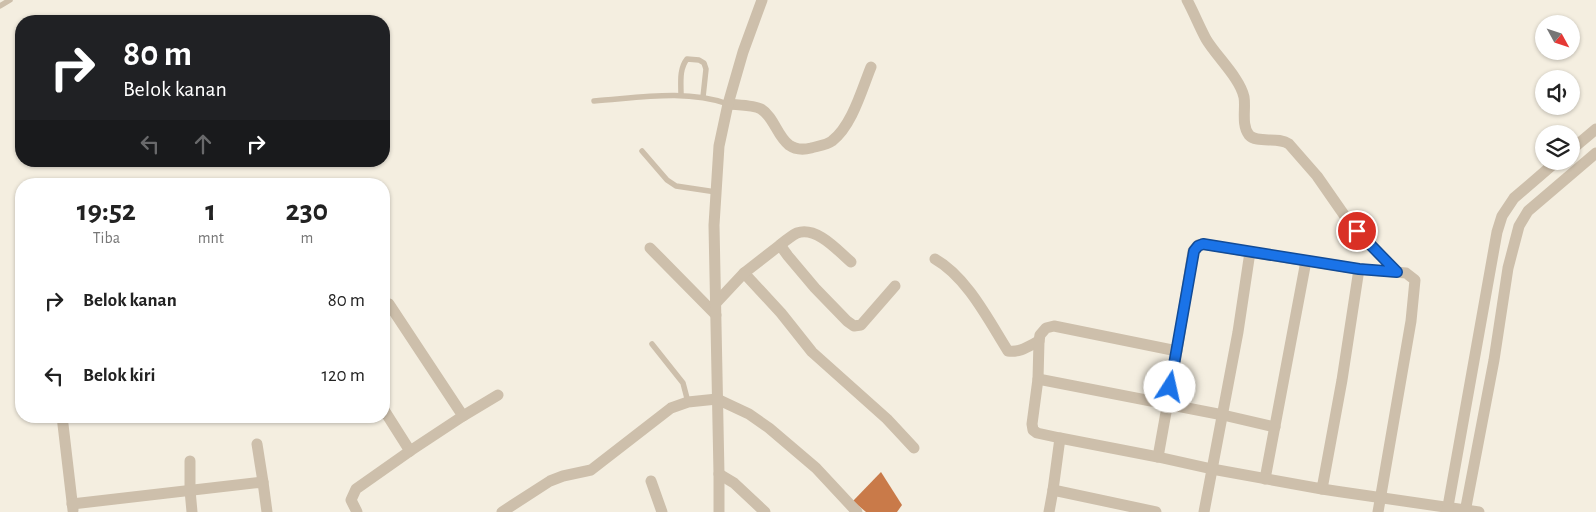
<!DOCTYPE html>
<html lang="id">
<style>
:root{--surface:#fff;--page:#f2f2f2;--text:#222;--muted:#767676}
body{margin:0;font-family:"Alegreya Sans",sans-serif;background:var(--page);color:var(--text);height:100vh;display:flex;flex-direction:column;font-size:19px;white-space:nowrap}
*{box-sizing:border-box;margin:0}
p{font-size:16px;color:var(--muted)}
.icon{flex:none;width:28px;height:28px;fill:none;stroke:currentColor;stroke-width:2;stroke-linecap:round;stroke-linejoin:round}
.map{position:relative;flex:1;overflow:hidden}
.details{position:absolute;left:15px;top:178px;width:375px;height:245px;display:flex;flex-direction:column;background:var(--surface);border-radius:20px;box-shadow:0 1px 4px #0004}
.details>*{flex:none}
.top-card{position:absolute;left:15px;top:15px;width:375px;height:152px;border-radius:20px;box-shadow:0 1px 4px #0004;background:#202124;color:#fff;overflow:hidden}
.needle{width:32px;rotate:130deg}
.fabs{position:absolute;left:1535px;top:15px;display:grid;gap:10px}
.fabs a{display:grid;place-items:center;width:45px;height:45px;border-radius:50%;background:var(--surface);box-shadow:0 1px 4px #0004;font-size:25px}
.pin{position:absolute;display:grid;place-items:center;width:42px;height:42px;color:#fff;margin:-21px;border:2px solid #fff;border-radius:50%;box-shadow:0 1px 5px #0007}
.me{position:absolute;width:55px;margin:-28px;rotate:10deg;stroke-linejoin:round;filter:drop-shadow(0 0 4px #0008)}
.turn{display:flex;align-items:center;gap:18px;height:105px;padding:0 25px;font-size:22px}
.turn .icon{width:65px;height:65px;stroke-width:2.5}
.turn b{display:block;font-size:35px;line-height:42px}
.lanes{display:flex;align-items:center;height:48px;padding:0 25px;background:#0003;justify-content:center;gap:25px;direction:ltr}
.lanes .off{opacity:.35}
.eta{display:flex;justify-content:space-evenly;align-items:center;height:85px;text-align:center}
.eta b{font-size:30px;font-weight:600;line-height:35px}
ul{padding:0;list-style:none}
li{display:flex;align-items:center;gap:15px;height:75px;padding:0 25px}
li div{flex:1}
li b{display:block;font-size:19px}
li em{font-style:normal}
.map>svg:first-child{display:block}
.building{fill:#c97a49}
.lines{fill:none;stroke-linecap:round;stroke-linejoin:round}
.service{stroke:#cdbfab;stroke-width:5.5}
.minor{stroke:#cdbfab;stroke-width:11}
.route-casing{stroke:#114b97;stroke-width:12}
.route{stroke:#1a73e8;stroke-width:9}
</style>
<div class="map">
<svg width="1596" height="512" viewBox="0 0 1596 512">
<rect width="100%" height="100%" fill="#f4eee0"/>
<!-- building -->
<polygon class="building" points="881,472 902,505 897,512 866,512 853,501"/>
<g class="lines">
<!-- service -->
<g class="service">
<polyline points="0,6 10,0"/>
<path d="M681,95C681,83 679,69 687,59L699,60L704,63L706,69L703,97"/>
<path d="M594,101C638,98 685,89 728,104"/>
<polyline points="642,151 667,180 676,186 716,192"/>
<polyline points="652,344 683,383 688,402"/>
</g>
<!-- minor -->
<g class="minor">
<path d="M1187,0C1194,13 1199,26 1206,39C1216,56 1240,78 1244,97C1246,108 1241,125 1249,135C1257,144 1278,136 1289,144L1317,176L1349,222L1397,272"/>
<path d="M728,104C737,105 754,105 761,109C774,117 777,136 789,145C796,150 803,150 811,148C818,146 827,145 832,141C852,126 862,89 871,67"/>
<polyline points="1571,150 1596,129"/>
<path d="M780,245C785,241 791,236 797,233C817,226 838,251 851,262"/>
<polyline points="650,248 716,315"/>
<path d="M935,259C967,277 989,321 1008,351C1020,353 1029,346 1039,341"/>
<polyline points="744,273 781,313 812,352 887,419 914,448"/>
<polyline points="389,304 463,416"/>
<polyline points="715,304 744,273 780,245 788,256 815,288 847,321 854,326 861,325 895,286"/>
<polyline points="1038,379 1223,415 1275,427"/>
<polyline points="384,410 410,451"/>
<polyline points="62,416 73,510"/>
<polyline points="1060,438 1037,433 1033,430 1032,424 1038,379 1039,341 1040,335 1046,328 1054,326 1177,351 1193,251 1198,245 1203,244 1250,252"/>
<polyline points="257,444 263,482"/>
<polyline points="1158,457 1177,351"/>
<polyline points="190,461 190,490 192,512"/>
<polyline points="719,474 734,483 765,512"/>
<polyline points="1265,479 1306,261"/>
<polyline points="651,481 662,512"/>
<path d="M1322,489C1374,497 1426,504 1479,512"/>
<polyline points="1053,490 1060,438 1158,457 1212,469 1322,489 1342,380 1359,269"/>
<polyline points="72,504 263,482 267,512"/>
<polyline points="357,512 351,500 356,489 410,451 463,416 498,395"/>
<polyline points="502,512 550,481 563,476 591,470 671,408 688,402 717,399 749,414 769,428 816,468 857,512"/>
<polyline points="719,512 719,474 714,225 719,146 728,104 743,52 762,0"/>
<polyline points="1049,512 1053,490 1156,512"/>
<polyline points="1204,512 1238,332 1250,252 1359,269 1406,273 1415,280 1411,321 1378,512"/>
<polyline points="1447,512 1497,232 1502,216 1514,198 1557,161"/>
<polyline points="1465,512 1494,360 1508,268 1519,226 1528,211 1596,153"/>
</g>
</g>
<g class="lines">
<!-- route casing -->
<g class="route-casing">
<polyline id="route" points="1170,387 1194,251 1198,246 1203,244 1359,269 1397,272 1357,231"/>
</g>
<!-- route -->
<use href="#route" class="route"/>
</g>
</svg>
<div class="fabs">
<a><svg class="needle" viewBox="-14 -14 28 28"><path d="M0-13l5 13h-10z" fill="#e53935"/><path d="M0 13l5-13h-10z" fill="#767676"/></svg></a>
<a><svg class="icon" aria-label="sound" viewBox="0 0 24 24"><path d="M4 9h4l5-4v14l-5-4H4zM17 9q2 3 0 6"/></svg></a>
<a><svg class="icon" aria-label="layers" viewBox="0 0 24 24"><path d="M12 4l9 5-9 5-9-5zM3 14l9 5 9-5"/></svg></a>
</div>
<div class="pin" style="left:1357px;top:231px;background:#d93025"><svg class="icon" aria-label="arrive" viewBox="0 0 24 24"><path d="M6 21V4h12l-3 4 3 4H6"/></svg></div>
<svg class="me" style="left:1170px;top:387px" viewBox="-20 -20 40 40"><circle r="19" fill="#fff"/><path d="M0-13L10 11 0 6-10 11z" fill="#1a73e8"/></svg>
<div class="top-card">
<div class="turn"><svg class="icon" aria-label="right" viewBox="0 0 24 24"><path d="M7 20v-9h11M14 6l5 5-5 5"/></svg><div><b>80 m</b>Belok kanan</div></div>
<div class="lanes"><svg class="icon off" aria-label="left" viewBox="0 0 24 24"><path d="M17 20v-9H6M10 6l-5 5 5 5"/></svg><svg class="icon off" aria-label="ahead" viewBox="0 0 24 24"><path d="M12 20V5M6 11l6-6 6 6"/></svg><svg class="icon" aria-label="right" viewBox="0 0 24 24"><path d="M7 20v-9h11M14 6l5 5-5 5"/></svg></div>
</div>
<section class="details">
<div class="eta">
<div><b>19:52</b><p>Tiba</p></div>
<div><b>1</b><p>mnt</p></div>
<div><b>230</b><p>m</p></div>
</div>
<ul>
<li><svg class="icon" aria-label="right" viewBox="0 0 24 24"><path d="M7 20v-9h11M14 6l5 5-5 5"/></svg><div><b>Belok kanan</b></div><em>80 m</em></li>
<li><svg class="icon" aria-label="left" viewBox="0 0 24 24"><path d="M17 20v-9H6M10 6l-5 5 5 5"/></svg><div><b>Belok kiri</b></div><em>120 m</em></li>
</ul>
</section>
</div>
